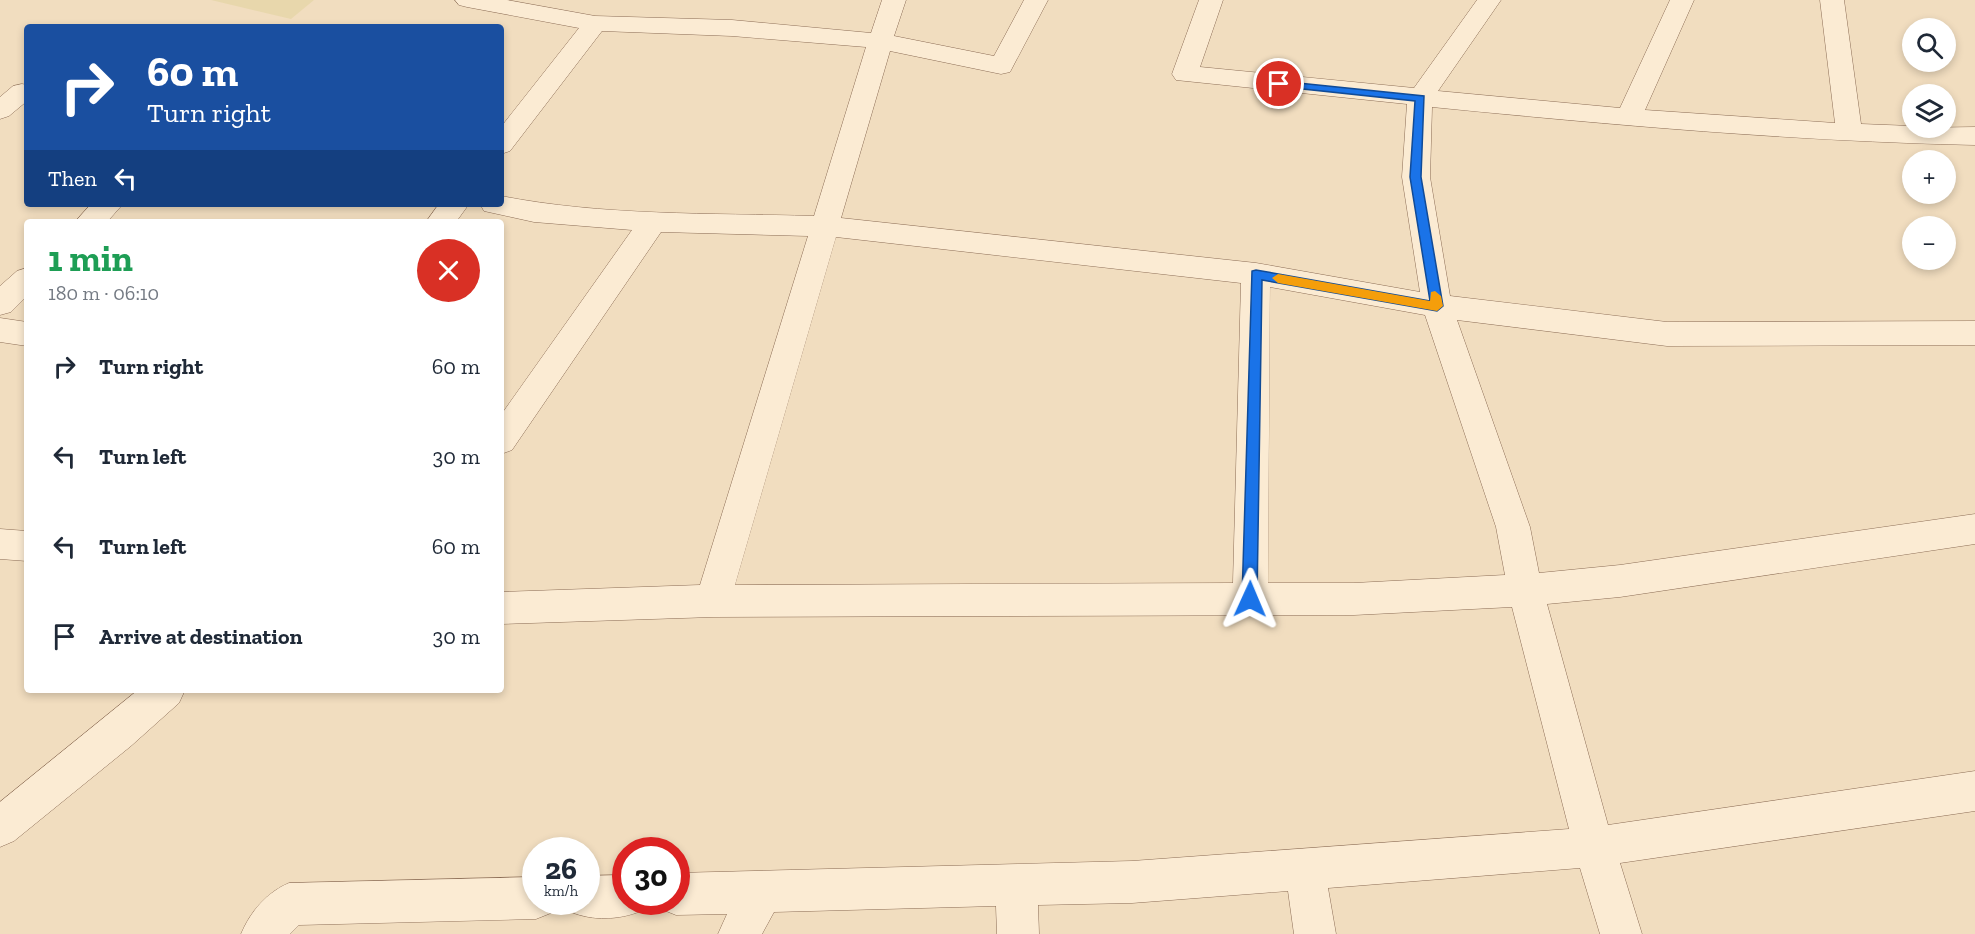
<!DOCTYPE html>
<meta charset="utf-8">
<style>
:root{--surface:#fff;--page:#f2f2f3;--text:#1f2937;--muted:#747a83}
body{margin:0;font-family:"Zilla Slab",serif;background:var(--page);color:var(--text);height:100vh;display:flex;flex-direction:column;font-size:22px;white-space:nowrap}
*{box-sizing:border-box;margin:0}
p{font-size:20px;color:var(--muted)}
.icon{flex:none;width:33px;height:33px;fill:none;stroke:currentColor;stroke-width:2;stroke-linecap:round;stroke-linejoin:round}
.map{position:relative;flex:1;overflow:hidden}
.details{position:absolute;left:24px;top:219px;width:480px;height:474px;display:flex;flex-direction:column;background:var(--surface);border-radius:6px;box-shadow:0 3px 9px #0003}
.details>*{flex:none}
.top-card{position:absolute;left:24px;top:24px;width:480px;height:183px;border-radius:6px;box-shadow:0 3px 9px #0003;background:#1a4fa0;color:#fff;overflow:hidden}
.fabs{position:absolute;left:1902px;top:18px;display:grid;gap:12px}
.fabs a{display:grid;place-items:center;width:54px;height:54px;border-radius:50%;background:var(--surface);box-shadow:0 3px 9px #0003;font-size:30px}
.speed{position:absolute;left:522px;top:837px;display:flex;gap:12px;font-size:30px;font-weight:700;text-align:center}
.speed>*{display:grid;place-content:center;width:78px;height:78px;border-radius:50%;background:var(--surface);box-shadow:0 3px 9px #0003;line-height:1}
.speed small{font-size:15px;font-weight:400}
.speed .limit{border:9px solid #d22;background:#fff;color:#111}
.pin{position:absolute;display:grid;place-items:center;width:51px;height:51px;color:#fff;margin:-26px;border:3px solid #fff;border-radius:50%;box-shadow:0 2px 6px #0007}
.me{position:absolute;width:66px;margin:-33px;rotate:1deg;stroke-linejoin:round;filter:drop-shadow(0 0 4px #0008)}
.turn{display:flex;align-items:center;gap:21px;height:126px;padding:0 24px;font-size:27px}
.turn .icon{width:78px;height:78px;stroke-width:2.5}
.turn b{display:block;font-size:42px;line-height:51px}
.then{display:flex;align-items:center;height:57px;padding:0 24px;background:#0003;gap:12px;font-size:22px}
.round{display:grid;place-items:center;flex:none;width:63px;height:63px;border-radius:32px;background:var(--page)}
.headline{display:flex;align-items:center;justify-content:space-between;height:102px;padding:0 24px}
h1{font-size:36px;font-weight:800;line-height:45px;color:#1e9e55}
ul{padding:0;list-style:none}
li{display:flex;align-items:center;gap:18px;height:90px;padding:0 24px}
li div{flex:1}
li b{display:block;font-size:22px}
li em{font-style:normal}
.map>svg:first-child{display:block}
.farmland{fill:#e8d7ac}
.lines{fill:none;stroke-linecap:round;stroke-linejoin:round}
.street-casing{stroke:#8c6d56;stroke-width:1}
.street{fill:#fbebd3;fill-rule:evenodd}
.route{fill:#1a73e8;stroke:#114b97;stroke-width:1.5}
.slow{fill:#f59e0b}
</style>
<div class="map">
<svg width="1975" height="934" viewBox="0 0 1975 934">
<rect width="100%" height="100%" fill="#f1ddbf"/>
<!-- farmland -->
<polygon class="farmland" points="211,0 314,0 291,19"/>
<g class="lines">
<!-- street casing -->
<g class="street-casing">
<g id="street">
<path d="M455,0H507L595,16L732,20L871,33L882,0H906L894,36L994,56L1024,0H1048L1010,72L1001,74L890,51L841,218L1256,263L1420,292L1402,177L1407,104L1176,80L1172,74L1199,0H1223L1200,67L1414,88L1477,0H1501L1438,91L1620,108L1670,0H1694L1645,110L1835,123L1820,0H1844L1861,124L1912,126V128L1975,127V145C1793,141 1613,125 1432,107L1430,177L1450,296L1667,322L1975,321V345L1667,346L1457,320L1530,527L1539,573L1620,565L1975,514V544L1620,597L1547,604L1608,825L1975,771V811L1620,863L1642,934H1600L1580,868L1328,888L1336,934H1294L1288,891L1132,903L1038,905L1039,934H997L996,906L774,912L762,934H718L727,914L676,915L661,909L658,902H676V873L1132,861L1569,829L1512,607L1354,615L713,617L501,624V592L700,585L808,236L661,232L512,450L501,454V415L632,230L534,222L484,211L480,204H501V196C603,216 710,213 814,216L866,47L732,36L602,31L510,151L501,154V127L579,28L467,7L459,5ZM836,237L1241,283L1233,583L735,585ZM1270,287L1425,315L1496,527L1505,575L1354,583H1268Z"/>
<polygon points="22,84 27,85 27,101 9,116 0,119 0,97 13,86"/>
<polygon points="91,204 123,204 107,222 75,222"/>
<polygon points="439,204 469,204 456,222 426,222"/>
<polygon points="27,268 27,296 11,312 0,315 0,286 17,271"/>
<polygon points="0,318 27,322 27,346 0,342"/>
<polygon points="0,529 27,531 27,561 0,559"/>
<polygon points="138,690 185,690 179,703 131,746 14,841 0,847 0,802"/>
<path d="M626,875V902H644L641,911C619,920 593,921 571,912L567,902H586V876Z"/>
<path d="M536,877V902H555L551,913L536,919L299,925L290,934H241C250,912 267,892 289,883Z"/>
</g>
</g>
<!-- street -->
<use href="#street" class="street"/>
</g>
<!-- route -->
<polygon class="route" points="1279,81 1424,96 1421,177 1443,306 1437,311 1262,280 1257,599 1255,604 1250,606 1244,604 1242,599 1252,271 1256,270 1430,301 1410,177 1415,101 1275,86 1275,82"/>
<!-- slow -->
<polygon class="slow" points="1278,274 1430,301 1431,292 1435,291 1441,296 1443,306 1437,311 1278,283 1272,278"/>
</svg>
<div class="fabs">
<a><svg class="icon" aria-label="search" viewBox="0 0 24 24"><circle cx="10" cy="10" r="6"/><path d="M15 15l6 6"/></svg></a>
<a><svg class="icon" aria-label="layers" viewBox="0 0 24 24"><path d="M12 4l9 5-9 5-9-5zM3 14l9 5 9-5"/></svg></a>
<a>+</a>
<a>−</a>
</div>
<div class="speed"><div>26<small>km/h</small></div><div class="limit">30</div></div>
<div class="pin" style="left:1279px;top:84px;background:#d93025"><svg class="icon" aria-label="arrive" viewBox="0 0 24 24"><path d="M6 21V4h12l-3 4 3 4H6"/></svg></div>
<svg class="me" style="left:1250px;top:599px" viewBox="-20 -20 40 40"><path d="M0-17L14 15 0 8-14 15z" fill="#1a73e8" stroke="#fff" stroke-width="4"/></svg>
<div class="top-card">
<div class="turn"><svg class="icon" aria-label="right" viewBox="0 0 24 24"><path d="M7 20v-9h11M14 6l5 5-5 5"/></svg><div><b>60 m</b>Turn right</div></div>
<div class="then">Then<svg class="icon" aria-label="left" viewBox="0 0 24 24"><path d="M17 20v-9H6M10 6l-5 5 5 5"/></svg></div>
</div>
<section class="details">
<div class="headline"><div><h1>1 min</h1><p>180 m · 06:10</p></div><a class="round" style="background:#d93025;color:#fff"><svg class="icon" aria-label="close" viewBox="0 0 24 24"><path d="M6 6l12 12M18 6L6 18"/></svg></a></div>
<ul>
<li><svg class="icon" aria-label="right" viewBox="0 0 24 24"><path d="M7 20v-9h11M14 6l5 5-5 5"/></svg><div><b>Turn right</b></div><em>60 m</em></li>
<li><svg class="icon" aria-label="left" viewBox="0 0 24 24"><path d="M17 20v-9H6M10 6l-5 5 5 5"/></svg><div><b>Turn left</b></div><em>30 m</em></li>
<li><svg class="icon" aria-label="left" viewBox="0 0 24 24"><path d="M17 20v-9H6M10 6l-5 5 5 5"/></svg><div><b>Turn left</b></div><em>60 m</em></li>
<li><svg class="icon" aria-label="arrive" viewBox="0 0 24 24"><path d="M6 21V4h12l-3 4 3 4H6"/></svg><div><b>Arrive at destination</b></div><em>30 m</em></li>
</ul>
</section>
</div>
